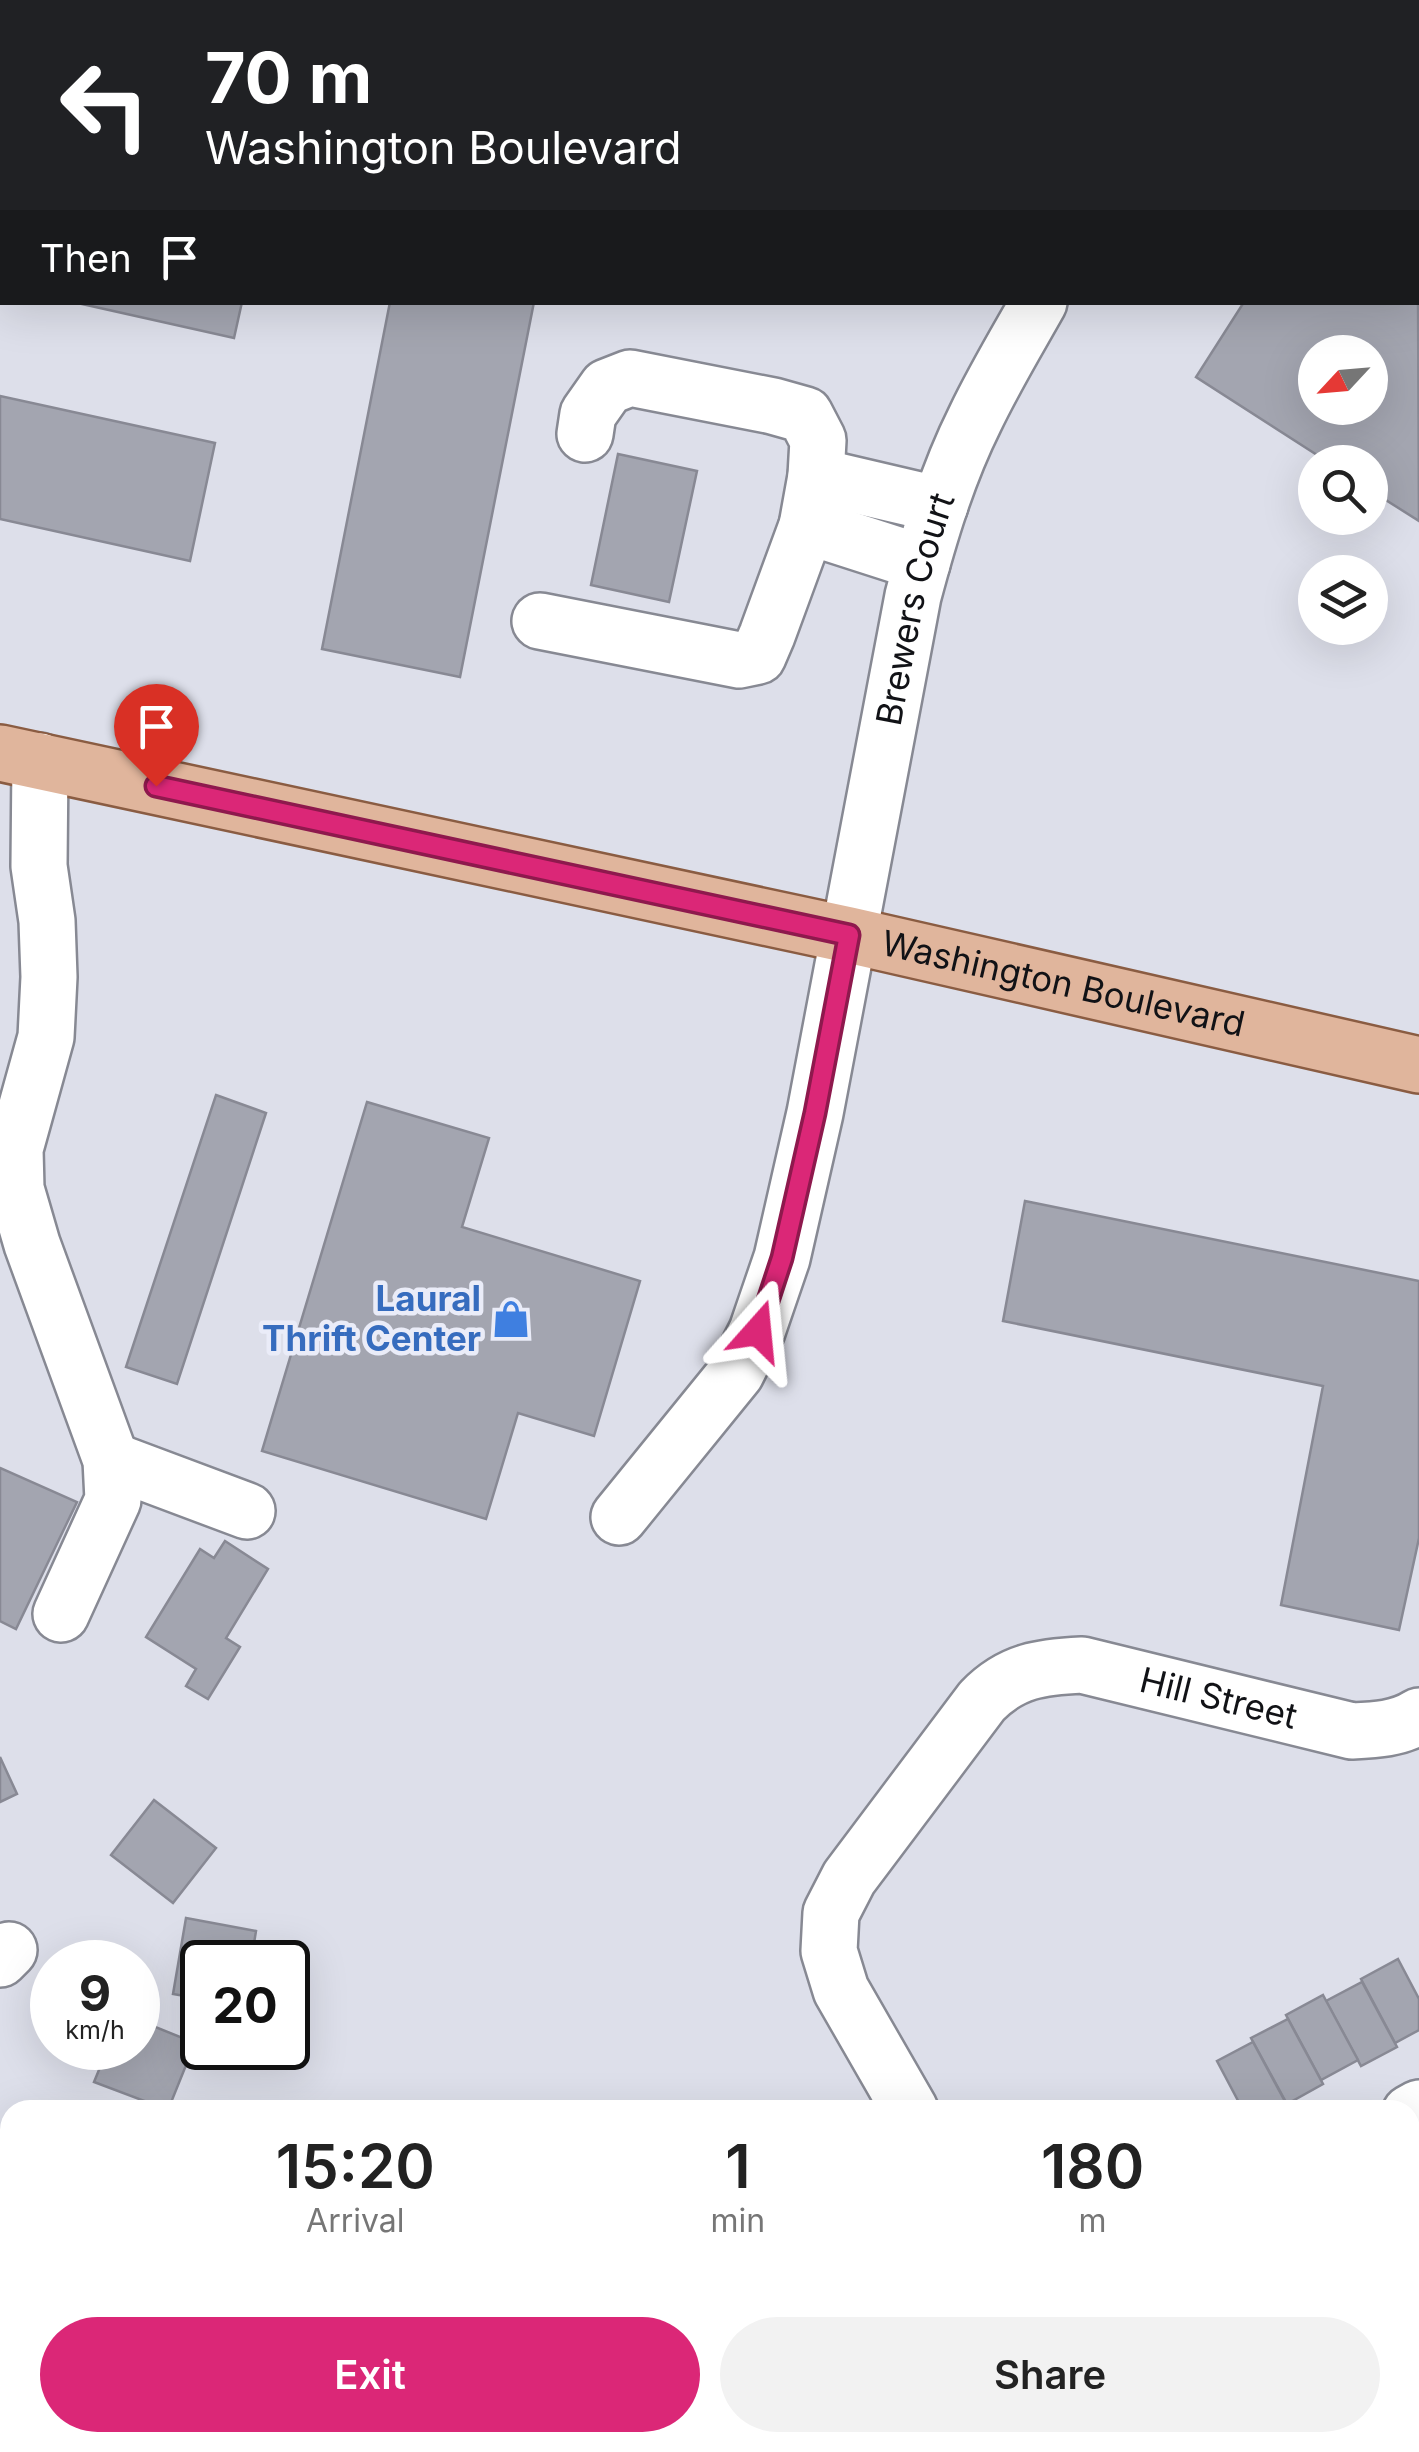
<!DOCTYPE html>
<style>
:root{--surface:#fff;--page:#f2f2f2;--text:#222;--muted:#767676;--accent:#db2777}
body{margin:0;font-family:Inter,sans-serif;background:var(--page);color:var(--text);height:100vh;display:flex;flex-direction:column;font-size:38px;white-space:nowrap}
*{box-sizing:border-box;margin:0}
p{font-size:32px;color:var(--muted)}
.icon{flex:none;width:55px;height:55px;fill:none;stroke:currentColor;stroke-width:2;stroke-linecap:round;stroke-linejoin:round}
.map{position:relative;flex:1;overflow:hidden}
.side{position:absolute;left:0px;top:2100px;width:1420px;height:352px;display:flex;flex-direction:column;background:var(--surface);border-radius:30px 30px 0 0;box-shadow:0 10px 40px #0002}
.side>*{flex:none}
.hud{position:absolute;left:0px;top:0px;width:1420px;height:305px;box-shadow:0 10px 40px #0002;background:#202124;color:#fff;overflow:hidden}
.needle{width:65px;rotate:244deg}
.controls{position:absolute;left:1298px;top:335px;display:grid;gap:20px}
.controls a{display:grid;place-items:center;width:90px;height:90px;border-radius:50%;background:var(--surface);box-shadow:0 10px 40px #0002;font-size:50px}
.speed{position:absolute;left:30px;top:1940px;display:flex;gap:20px;font-size:50px;font-weight:700;text-align:center}
.speed>*{display:grid;place-content:center;width:130px;height:130px;border-radius:50%;background:var(--surface);box-shadow:0 10px 40px #0002;line-height:1}
.speed small{font-size:25px;font-weight:400}
.speed .limit{border:5px solid #111;border-radius:15px;background:#fff;color:#111}
.pin{position:absolute;display:grid;place-items:center;width:85px;height:85px;color:#fff;margin:-102px -42px;border-radius:50% 50% 50% 0;rotate:-45deg;box-shadow:0 0 10px #0007}
.pin .icon{rotate:45deg}
.me{position:absolute;width:110px;margin:-55px;rotate:18deg;stroke-linejoin:round;filter:drop-shadow(0 0 8px #0008)}
.turn{display:flex;align-items:center;gap:35px;height:210px;padding:0 40px;font-size:45px}
.turn .icon{width:130px;height:130px;stroke-width:2.5}
.turn b{display:block;font-size:70px;line-height:85px}
.then{display:flex;align-items:center;height:95px;padding:0 40px;background:#0003;gap:20px;font-size:38px}
.eta{display:flex;justify-content:space-evenly;align-items:center;height:170px;text-align:center}
.eta b{font-size:60px;font-weight:600;line-height:70px}
.button{display:flex;gap:20px;margin-top:auto;padding:20px 40px}
.button a{flex:1;height:115px;border-radius:60px;background:var(--accent);color:#fff;font-size:40px;font-weight:600;line-height:115px;text-align:center}
.button a+a{background:var(--page);color:var(--text)}
.map>svg:first-child{display:block}
.grass{fill:url(#grass-tufts)}
.building{fill:#a3a5b0;stroke:#888994;stroke-width:2.5;fill-rule:evenodd}
.lines{fill:none;stroke-linecap:round;stroke-linejoin:round}
.minor-casing{stroke:#878993;stroke-width:60}
.major-casing{stroke:#8a5c42;stroke-width:60}
.path{stroke:#85878f;stroke-width:6;stroke-dasharray:5 8;stroke-linecap:butt}
.minor{stroke:#fff;stroke-width:55}
.major{stroke:#e0b59c;stroke-width:55}
.route-casing{stroke:#8e194d;stroke-width:25}
.route{stroke:#db2777;stroke-width:18}
.labels{text-anchor:middle;stroke-width:9;stroke-linejoin:round;paint-order:stroke}
.street-label{font-size:35px;fill:#111216;stroke:#eaecf8}
.shop-label{font-size:35px;font-weight:bold;fill:#366cbe;stroke:#eaecf8;text-anchor:end}
</style>
<div class="map">
<svg width="1419" height="2452" viewBox="0 0 1419 2452">
<defs>
<pattern id="grass-tufts" width="24" height="20" patternUnits="userSpaceOnUse" patternTransform="scale(2.5)"><rect width="24" height="20" fill="#b6c9b8"/><path d="M3 7l-1-3M5 7V3M7 7l1-3M15 17l-1-3M17 17v-4M19 17l1-3" fill="none" stroke="#9bac9d"/></pattern>
</defs>
<rect width="100%" height="100%" fill="#dddfea"/>
<!-- grass -->
<path class="grass" d="M765,2443L876,2442C902,2446 911,2440 936,2452H765Z"/>
<!-- building -->
<g class="building">
<polygon points="194,0 344,0 343,2 193,2"/>
<polygon points="612,0 1027,0 1026,2 612,2"/>
<polygon points="0,167 2,168 2,287 0,287"/>
<path d="M1418,294L1419,521L1370,490V462H1328L1196,377L1244,302H1418ZM1315,352H1370V408H1315Z"/>
<polygon points="73,302 242,302 234,338"/>
<polygon points="390,302 534,302 460,677 322,649"/>
<polygon points="0,396 215,443 190,561 0,519"/>
<polygon points="618,454 697,471 669,602 591,585"/>
<polygon points="216,1095 266,1113 177,1384 126,1367"/>
<polygon points="367,1102 489,1138 462,1227 640,1281 594,1436 518,1413 486,1519 262,1451"/>
<polygon points="1025,1201 1419,1281 1419,1538 1399,1630 1281,1605 1323,1386 1003,1321"/>
<polygon points="0,1468 77,1502 16,1629 0,1621"/>
<polygon points="225,1541 268,1569 226,1638 240,1647 208,1699 186,1686 196,1669 146,1637 200,1549 214,1558"/>
<polygon points="0,1757 17,1794 0,1802"/>
<polygon points="154,1800 216,1848 173,1903 111,1855"/>
<polygon points="186,1918 256,1931 251,1962 202,1962 202,1999 173,1994"/>
<polygon points="1398,1959 1419,1999 1419,2030 1395,2043 1361,1979"/>
<polygon points="1362,1982 1397,2047 1361,2066 1326,2001"/>
<polygon points="1323,1995 1358,2060 1321,2080 1286,2015"/>
<polygon points="1288,2019 1323,2084 1287,2104 1251,2038"/>
<polygon points="138,2020 195,2043 168,2110 94,2082 108,2048 116,2050 117,2048 138,2048"/>
<polygon points="1253,2042 1288,2107 1282,2110 1243,2110 1217,2061"/>
<polygon points="10,2170 10,2229 0,2225 0,2196"/>
<polygon points="0,2270 10,2279 10,2299 0,2311"/>
<polygon points="311,2442 521,2442 533,2452 304,2452"/>
</g>
<g class="lines">
<!-- minor casing -->
<g class="minor-casing">
<g id="minor">
<polyline points="0,2 2,3"/>
<polyline points="107,2 107,0"/>
<polyline points="1233,2 1235,0"/>
<polyline points="1418,218 1419,219"/>
<polyline points="816,476 940,505"/>
<polyline points="807,526 922,563"/>
<polyline points="540,621 739,660 758,656 767,635 807,526 816,476 818,440 805,415 773,406 630,378 607,387 588,414 585,434"/>
<polyline points="40,761 39,866 47,921 49,977 46,1037 15,1149 16,1189 32,1244 111,1460 113,1500 61,1614"/>
<polyline points="111,1460 247,1511"/>
<path id="s1" d="M619,1517L736,1373L757,1331L782,1258L815,1113L913,596C929,536 947,475 975,419C994,379 1017,341 1039,302"/>
<polyline points="0,1959 9,1950"/>
<path id="s2" d="M910,2110L841,1990L829,1951L831,1913L849,1878L982,1701C1012,1670 1042,1667 1082,1665L1352,1731C1375,1730 1399,1729 1419,1716"/>
<polyline points="1410,2113 1419,2108"/>
<polyline points="1098,2442 1104,2452"/>
</g>
</g>
<!-- major casing -->
<g class="major-casing">
<g id="major">
<path id="s3" d="M0,753L849,935L1419,1065"/>
</g>
</g>
<!-- path -->
<polyline class="path" points="543,2442 555,2452"/>
<!-- minor -->
<use href="#minor" class="minor"/>
<!-- major -->
<use href="#major" class="major"/>
</g>
<g class="lines">
<!-- route casing -->
<g class="route-casing">
<polyline id="route" points="156,786 849,935 815,1113 782,1258 758,1331"/>
</g>
<!-- route -->
<use href="#route" class="route"/>
</g>
<!-- icons -->
<defs>
<g id="shop-bare" transform="scale(3)"><path d="M-5-2.5h2.3a2.7 3.5 0 0 1 5.4 0H5L5.5 6h-11ZM-1.5-2.5h3a1.5 2.3 0 0 0-3 0Z" fill="#3f7fe0" stroke="#eaecf8" stroke-width="2.5" paint-order="stroke"/></g>
</defs>
<g fill-rule="evenodd">
<use href="#shop-bare" x="511" y="1319"/>
</g>
<g class="labels">
<!-- street labels -->
<g class="street-label">
<text dy="12" stroke="none"><textPath href="#s1" startOffset="972">Brewers Court</textPath></text>
<text dy="12" stroke="none"><textPath href="#s3" startOffset="1088">Washington Boulevard</textPath></text>
<text dy="12" stroke="none"><textPath href="#s2" startOffset="728">Hill Street</textPath></text>
</g>
<!-- shop labels -->
<g class="shop-label">
<text x="481" y="1311">Laural<tspan x="481" dy="40">Thrift Center</tspan></text>
</g>
</g>
</svg>
<div class="controls">
<a><svg class="needle" viewBox="-14 -14 28 28"><path d="M0-13l5 13h-10z" fill="#e53935"/><path d="M0 13l5-13h-10z" fill="#767676"/></svg></a>
<a><svg class="icon" aria-label="search" viewBox="0 0 24 24"><circle cx="10" cy="10" r="6"/><path d="M15 15l6 6"/></svg></a>
<a><svg class="icon" aria-label="layers" viewBox="0 0 24 24"><path d="M12 4l9 5-9 5-9-5zM3 14l9 5 9-5"/></svg></a>
</div>
<div class="speed"><div>9<small>km/h</small></div><div class="limit">20</div></div>
<div class="pin" style="left:156px;top:786px;background:#d93025"><svg class="icon" aria-label="arrive" viewBox="0 0 24 24"><path d="M6 21V4h12l-3 4 3 4H6"/></svg></div>
<svg class="me" style="left:758px;top:1331px" viewBox="-20 -20 40 40"><path d="M0-17L14 15 0 8-14 15z" fill="#db2777" stroke="#fff" stroke-width="4"/></svg>
<div class="hud">
<div class="turn"><svg class="icon" aria-label="left" viewBox="0 0 24 24"><path d="M17 20v-9H6M10 6l-5 5 5 5"/></svg><div><b>70 m</b>Washington Boulevard</div></div>
<div class="then">Then<svg class="icon" aria-label="arrive" viewBox="0 0 24 24"><path d="M6 21V4h12l-3 4 3 4H6"/></svg></div>
</div>
<section class="side">
<div class="eta">
<div><b>15:20</b><p>Arrival</p></div>
<div><b>1</b><p>min</p></div>
<div><b>180</b><p>m</p></div>
</div>
<div class="button"><a>Exit</a><a>Share</a></div>
</section>
</div>
